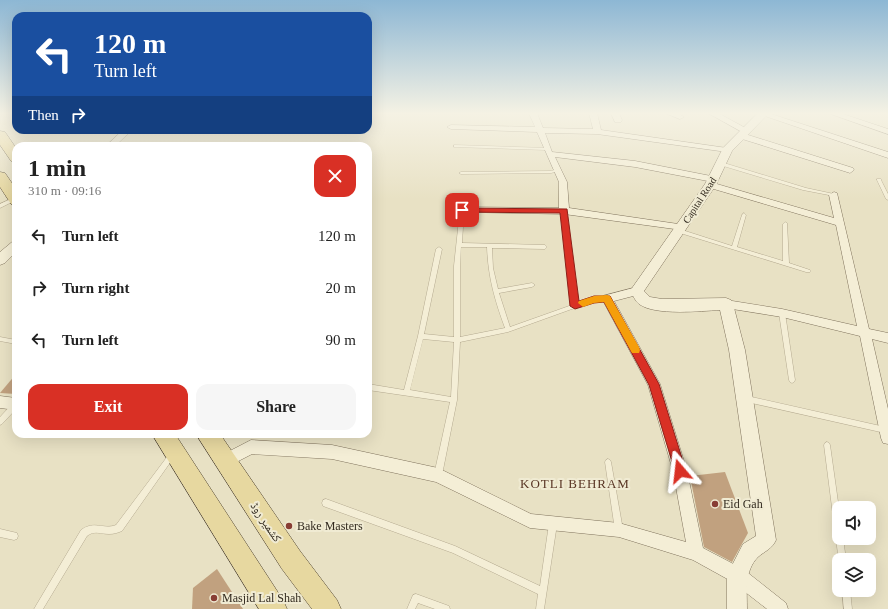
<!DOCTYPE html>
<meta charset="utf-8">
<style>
:root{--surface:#fff;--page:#f6f6f6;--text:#222;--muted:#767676;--accent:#d93025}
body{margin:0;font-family:"Times New Roman","Noto Naskh Arabic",serif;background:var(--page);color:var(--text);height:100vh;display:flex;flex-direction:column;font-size:15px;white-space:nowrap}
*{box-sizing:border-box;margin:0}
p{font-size:13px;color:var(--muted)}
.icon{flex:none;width:22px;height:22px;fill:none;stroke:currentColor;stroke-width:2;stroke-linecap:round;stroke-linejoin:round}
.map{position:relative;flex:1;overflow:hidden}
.side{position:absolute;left:12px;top:142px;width:360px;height:296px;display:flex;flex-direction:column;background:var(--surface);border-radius:12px;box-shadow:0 4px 16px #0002}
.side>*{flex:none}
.guide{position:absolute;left:12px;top:12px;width:360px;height:122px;border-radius:12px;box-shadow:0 4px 16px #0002;background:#1a4fa0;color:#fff;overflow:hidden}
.buttons{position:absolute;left:832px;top:501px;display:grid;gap:8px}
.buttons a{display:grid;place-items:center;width:44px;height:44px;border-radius:8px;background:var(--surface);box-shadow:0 4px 16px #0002;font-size:20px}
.pin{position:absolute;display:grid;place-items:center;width:34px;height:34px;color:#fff;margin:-17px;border-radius:8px;box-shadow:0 2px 6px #0006}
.me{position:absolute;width:44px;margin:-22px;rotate:343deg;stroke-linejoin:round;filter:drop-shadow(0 0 3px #0008)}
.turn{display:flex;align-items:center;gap:14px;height:84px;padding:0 16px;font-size:18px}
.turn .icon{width:52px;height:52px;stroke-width:2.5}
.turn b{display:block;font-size:28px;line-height:34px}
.then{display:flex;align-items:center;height:38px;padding:0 16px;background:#0003;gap:8px;font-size:15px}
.round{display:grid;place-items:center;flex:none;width:42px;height:42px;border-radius:12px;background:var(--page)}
.overview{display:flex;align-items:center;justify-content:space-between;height:68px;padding:0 16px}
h1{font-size:24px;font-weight:700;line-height:30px}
.button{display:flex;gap:8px;margin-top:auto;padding:8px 16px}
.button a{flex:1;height:46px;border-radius:12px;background:var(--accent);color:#fff;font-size:16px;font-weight:700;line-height:46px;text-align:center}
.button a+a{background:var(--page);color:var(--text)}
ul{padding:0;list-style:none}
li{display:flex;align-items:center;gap:12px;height:52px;padding:0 16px}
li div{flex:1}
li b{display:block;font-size:15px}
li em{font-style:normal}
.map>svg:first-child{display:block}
.building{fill:#c1a17f}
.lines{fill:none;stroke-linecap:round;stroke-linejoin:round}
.service-casing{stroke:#80735d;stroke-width:0.5}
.minor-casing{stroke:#80735d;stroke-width:1}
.tertiary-casing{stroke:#80735d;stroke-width:1}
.primary-casing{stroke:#4e4230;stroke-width:1}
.service{fill:#f4eed6;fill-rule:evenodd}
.minor{fill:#f4eed6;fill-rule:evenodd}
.tertiary{fill:#f4eed6;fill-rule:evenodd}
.primary{fill:#e7d8a0;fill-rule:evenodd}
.route{fill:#d93025;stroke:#8d1f18}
.slow{fill:#f59e0b}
.poi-dot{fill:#883d34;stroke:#f0ebd3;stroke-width:1.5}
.labels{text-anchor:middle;stroke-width:4;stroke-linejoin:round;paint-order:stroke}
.street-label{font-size:10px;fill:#322a1f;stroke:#f0ebd3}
.near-poi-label{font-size:12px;fill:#322a1f;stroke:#f0ebd3;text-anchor:start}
.near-street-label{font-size:12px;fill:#322a1f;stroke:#f0ebd3}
.near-neighbourhood-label{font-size:13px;letter-spacing:1px;fill:#593524;stroke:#f0ebd3}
</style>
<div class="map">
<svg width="888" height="609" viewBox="0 0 888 609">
<rect width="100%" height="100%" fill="#e8e1c4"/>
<!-- building -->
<g class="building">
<polygon points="16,374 16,394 0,393"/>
<polygon points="725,472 748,533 732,562 704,547 690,476"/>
<polygon points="217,569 243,609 192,609 193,588"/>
</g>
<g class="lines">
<!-- service casing -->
<g class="service-casing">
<g id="service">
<polygon points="454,145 547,148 549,149 547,150 455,147 454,147"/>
<polygon points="720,163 724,163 806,188 834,194 836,195 834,196 803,190 720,165"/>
<polygon points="557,169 559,169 559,171 551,173 461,174 459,173 461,172 551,171"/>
<polygon points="877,179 881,179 881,180 888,194 888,200 886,199 877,180"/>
<path d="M459,195H461L463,196L464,210L462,243L545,245L547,247L545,249L492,248L493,268L498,289L532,283L535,285L532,287L499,293L510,327L572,305L562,211V210H566V211L577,303L594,297H609L610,299L609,301H594L508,332L460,342L457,400L442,475L438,479L434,475L450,402L368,390V384L404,390L418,336L436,249L439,247L442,249L424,334L454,337V266L460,210ZM461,247H487C488,277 495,301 505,328L460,337V266ZM423,339L454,342L451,397L410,390Z"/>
<polygon points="13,198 16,198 16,200 0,208 0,204"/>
<polygon points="744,213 746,215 737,247 783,261 783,224 785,222 787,223 789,263 810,270 811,271 810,272 806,272 677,232 677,231 679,229 732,246 742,215"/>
<polygon points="780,311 784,311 785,313 795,380 794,382 792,383 790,382 789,380 779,313"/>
<polygon points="0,337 16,340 16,344 0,341"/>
<polygon points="747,396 885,427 887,428 887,432 885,433 747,402 745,401 744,399 745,397"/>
<polygon points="16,401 16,409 2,424 0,425 0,417 14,402"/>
<polygon points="827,442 829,443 830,445 839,509 839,538 843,538 846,560 839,560 839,562 824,445 825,443"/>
<path d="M172,452L174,453L175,455L174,457L122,531C117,533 114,534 109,534C101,534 94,530 87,536L43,609H34L81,530C95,520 103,530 116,525L170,453Z"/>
<polygon points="608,459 610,460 611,462 623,530 622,533 619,534 616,533 615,530 605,462 606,460"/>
<polygon points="326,499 455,546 540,586 549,524 550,521 553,520 556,521 557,524 544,609 536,609 538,594 453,553 323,506 322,503 323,500"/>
<polygon points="0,529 17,533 18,536 17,539 14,540 0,537"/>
<polygon points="842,590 850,590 852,609 844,609"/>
<polygon points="416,594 449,606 450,609 435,609 418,603 415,609 407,609 413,595"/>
</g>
</g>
<!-- minor casing -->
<g class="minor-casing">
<g id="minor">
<polygon points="529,113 537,113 543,128 593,129 589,113 597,113 601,130 727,148 731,150 727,152 597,134 545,133 552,152 635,161 716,177 716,181 713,182 635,167 555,157 567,182 569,208 685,225 687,227 685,229 682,230 564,214 459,212 457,210 462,207 559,208 559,182 537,132 451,129 447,127 451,125 535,127"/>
<polygon points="611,113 619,113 622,120 621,122 615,122"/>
<polygon points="665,113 677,113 684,117 680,119"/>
<polygon points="708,113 718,113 751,131 744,133"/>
<polygon points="768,113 888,152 888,158 759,114"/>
<polygon points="828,113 840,113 888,129 888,134"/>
<polygon points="123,130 132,130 115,146 106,146"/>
<polygon points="739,134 745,134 853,168 854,170 850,173 847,172 739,138"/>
<polygon points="710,182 834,218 829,195 834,192 837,193 869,329 888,333 888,343 872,339 888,409 888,444 883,443 881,438 860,336 782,317 726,308 722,307 721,304 722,301 726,300 782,309 857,326 836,225 707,187 707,183"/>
<polygon points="637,287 641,288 642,291 641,294 614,301 660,384 687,471 703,548 743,569 786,603 788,609 767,609 731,581 693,560 619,537 530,528 436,482 332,459 252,454 225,468 220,466 218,461 220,456 251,440 332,445 438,468 531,514 619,523 686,542 673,471 648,385 602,299 603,296"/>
<polygon points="0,396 16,398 16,410 0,408"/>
</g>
</g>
<!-- tertiary casing -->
<g class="tertiary-casing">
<g id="tertiary">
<path d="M758,113H769L732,151L716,185L644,291L650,297L662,299L726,298L731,300L733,304L745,350L776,540C772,549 765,551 758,557C744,571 747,592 747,609H727V575L743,544L756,536L729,350L720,310C701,311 655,316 639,304C635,301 633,295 630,291L705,184L723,148Z"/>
<polygon points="16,240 16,252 5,263 0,265 0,252 12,242"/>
</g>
</g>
<!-- primary casing -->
<g class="primary-casing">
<g id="primary">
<polygon points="0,131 5,132 16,148 16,162 11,161 0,145"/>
<polygon points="0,172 5,173 16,189 16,206 11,204 0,187"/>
<polygon points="152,434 175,434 283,600 287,609 259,609"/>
<polygon points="196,434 220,434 300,551 337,600 341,609 312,609 282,569"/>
</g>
</g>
<!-- service -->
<use href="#service" class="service"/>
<!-- minor -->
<use href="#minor" class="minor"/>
<!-- tertiary -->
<use href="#tertiary" class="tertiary"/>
<!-- primary -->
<use href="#primary" class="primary"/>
</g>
<!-- sky -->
<linearGradient id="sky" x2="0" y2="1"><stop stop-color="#8db7d4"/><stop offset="0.57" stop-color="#f5f2e4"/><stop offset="1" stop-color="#f5f2e4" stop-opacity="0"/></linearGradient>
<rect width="888" height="199" fill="url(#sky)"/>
<!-- route -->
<polygon class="route" points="462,208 567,209 579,301 594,296 610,296 659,384 686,471 684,475 680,476 676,475 649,385 604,302 594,303 575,309 570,306 560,213 459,212 458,210"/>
<!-- slow -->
<polygon class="slow" points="607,295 610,296 639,347 640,350 639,353 632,353 604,302 594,303 583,307 578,303 579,301 594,296"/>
<!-- markers -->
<g class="poi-dot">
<circle cx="715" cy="504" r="4"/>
<circle cx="289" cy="526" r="4"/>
<circle cx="214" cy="598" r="4"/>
</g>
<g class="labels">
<!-- street labels -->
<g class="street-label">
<text transform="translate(699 200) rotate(-57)" y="4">Capital Road</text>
</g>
<!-- near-poi labels -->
<g class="near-poi-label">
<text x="723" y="508">Eid Gah</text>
<text x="297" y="530">Bake Masters</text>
<text x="222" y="602">Masjid Lal Shah</text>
</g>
<!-- near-street labels -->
<g class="near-street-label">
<text transform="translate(266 522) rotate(56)" y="4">کشمیر روڈ</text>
</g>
<!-- near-neighbourhood labels -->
<g class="near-neighbourhood-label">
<text x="575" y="488">KOTLI BEHRAM</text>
</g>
</g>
</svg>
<div class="buttons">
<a><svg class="icon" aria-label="sound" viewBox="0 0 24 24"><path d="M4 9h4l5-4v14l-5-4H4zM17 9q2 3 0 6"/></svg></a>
<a><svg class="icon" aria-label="layers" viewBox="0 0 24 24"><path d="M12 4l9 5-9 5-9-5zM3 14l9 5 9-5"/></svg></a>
</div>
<div class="pin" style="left:462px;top:210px;background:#d93025"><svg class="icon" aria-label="arrive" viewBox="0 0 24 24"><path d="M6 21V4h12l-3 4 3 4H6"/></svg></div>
<svg class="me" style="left:680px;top:471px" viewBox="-20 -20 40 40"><path d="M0-17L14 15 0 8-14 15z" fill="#d93025" stroke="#fff" stroke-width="4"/></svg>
<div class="guide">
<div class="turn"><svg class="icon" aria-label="left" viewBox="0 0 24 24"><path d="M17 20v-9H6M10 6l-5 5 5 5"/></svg><div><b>120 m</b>Turn left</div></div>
<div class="then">Then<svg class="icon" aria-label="right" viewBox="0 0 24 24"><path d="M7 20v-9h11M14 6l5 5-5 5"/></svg></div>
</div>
<section class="side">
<div class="overview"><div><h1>1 min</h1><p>310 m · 09:16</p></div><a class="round" style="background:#d93025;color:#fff"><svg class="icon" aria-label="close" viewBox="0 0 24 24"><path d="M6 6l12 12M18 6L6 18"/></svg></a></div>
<ul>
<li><svg class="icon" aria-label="left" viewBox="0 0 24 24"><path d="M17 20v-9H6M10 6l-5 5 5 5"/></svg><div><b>Turn left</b></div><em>120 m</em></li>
<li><svg class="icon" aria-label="right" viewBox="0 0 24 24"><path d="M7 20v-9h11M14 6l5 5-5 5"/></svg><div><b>Turn right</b></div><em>20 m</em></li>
<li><svg class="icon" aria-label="left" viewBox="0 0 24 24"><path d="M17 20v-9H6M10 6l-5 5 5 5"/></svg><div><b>Turn left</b></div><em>90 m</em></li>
</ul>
<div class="button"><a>Exit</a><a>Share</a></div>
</section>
</div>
